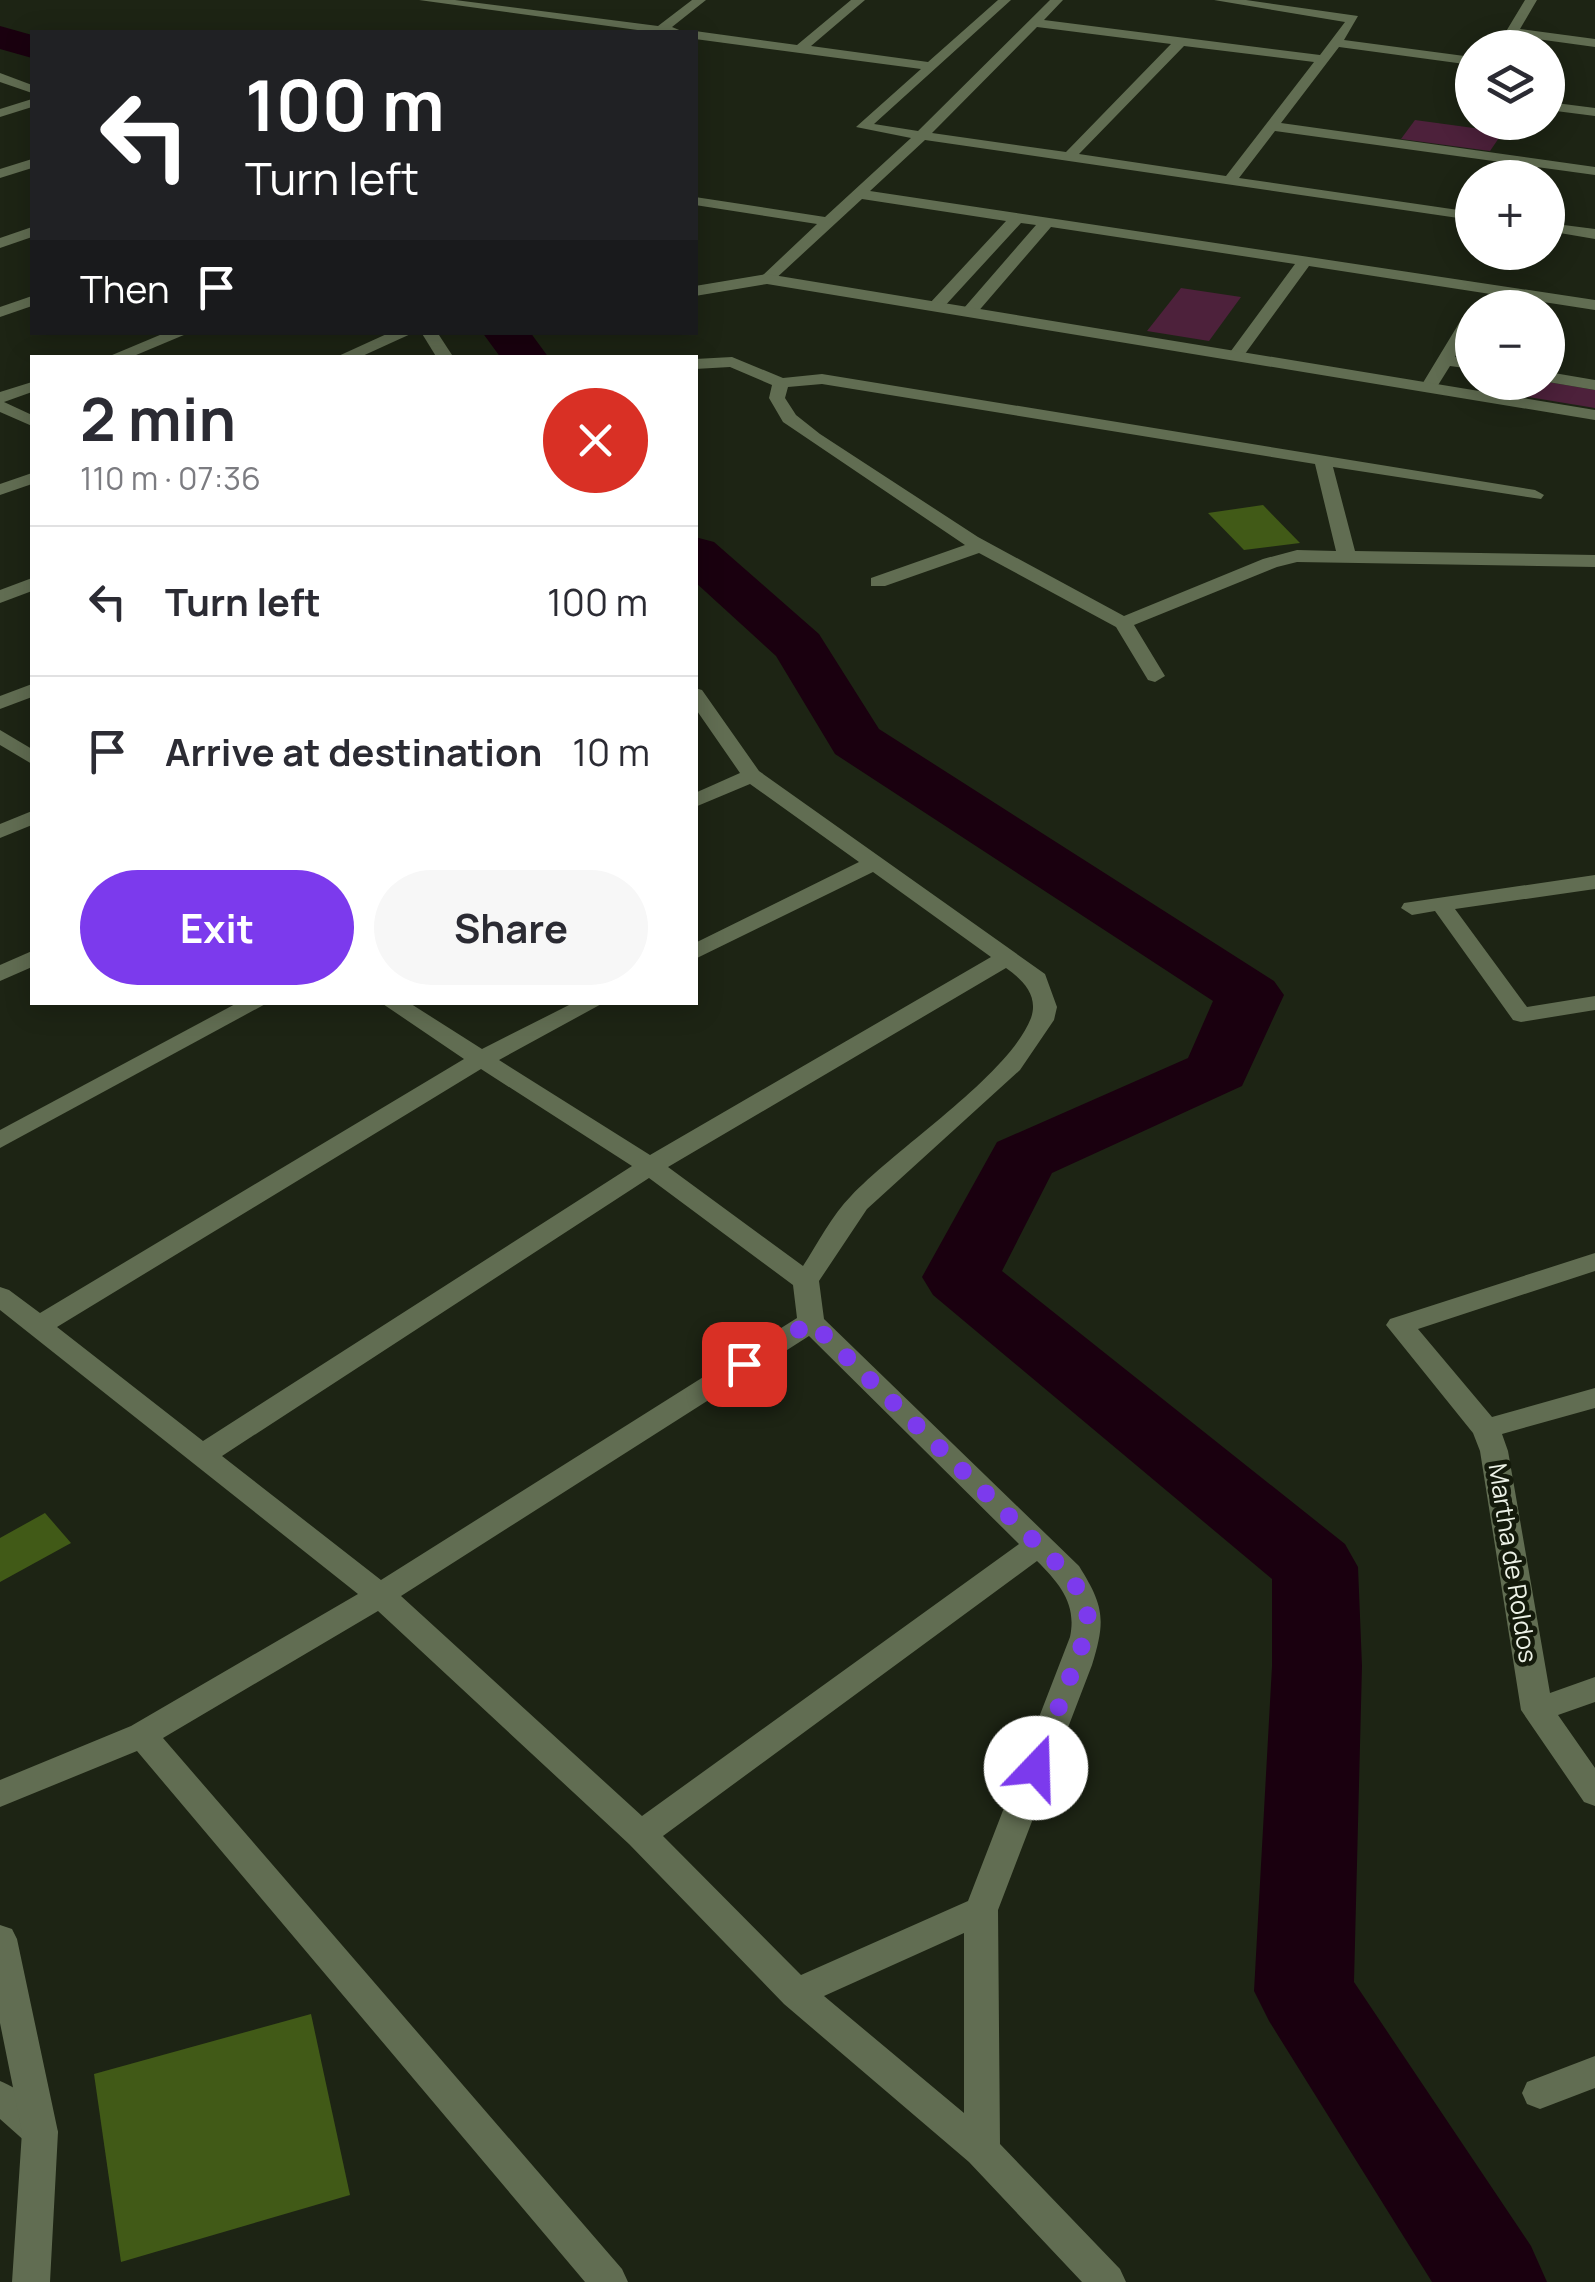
<!DOCTYPE html>
<meta charset="utf-8">
<style>
:root{--surface:#fff;--page:#f7f7f7;--text:#2b2b33;--muted:#7c7c81;--line:#e1e1e2;--accent:#7c3aed}
body{margin:0;font-family:Manrope,sans-serif;background:var(--page);color:var(--text);height:100vh;display:flex;flex-direction:column;font-size:38px;white-space:nowrap}
*{box-sizing:border-box;margin:0}
p{font-size:32px;color:var(--muted)}
.icon{flex:none;width:55px;height:55px;fill:none;stroke:currentColor;stroke-width:2;stroke-linecap:round;stroke-linejoin:round}
.map{position:relative;flex:1;overflow:hidden}
.side{position:absolute;left:30px;top:355px;width:668px;height:650px;display:flex;flex-direction:column;background:var(--surface);border-radius:0px;box-shadow:0 5px 25px #0003}
.side>*{flex:none}
.guide{position:absolute;left:30px;top:30px;width:668px;height:305px;border-radius:0px;box-shadow:0 5px 25px #0003;background:#202124;color:#fff;overflow:hidden}
.fabs{position:absolute;left:1455px;top:30px;display:grid;gap:20px}
.fabs a{display:grid;place-items:center;width:110px;height:110px;border-radius:50%;background:var(--surface);box-shadow:0 5px 25px #0003;font-size:50px}
.pin{position:absolute;display:grid;place-items:center;width:85px;height:85px;color:#fff;margin:-42px;border-radius:20px;box-shadow:0 5px 15px #0006}
.me{position:absolute;width:110px;margin:-55px;rotate:21deg;stroke-linejoin:round;filter:drop-shadow(0 0 8px #0008)}
.turn{display:flex;align-items:center;gap:35px;height:210px;padding:0 50px;font-size:45px}
.turn .icon{width:130px;height:130px;stroke-width:2.5}
.turn b{display:block;font-size:70px;line-height:85px}
.then{display:flex;align-items:center;height:95px;padding:0 50px;background:#0003;gap:20px;font-size:38px}
.round{display:grid;place-items:center;flex:none;width:105px;height:105px;border-radius:52px;background:var(--page)}
.overview{display:flex;align-items:center;justify-content:space-between;height:170px;padding:0 50px}
h1{font-size:60px;font-weight:700;line-height:75px}
.button{display:flex;gap:20px;margin-top:auto;padding:20px 50px}
.button a{flex:1;height:115px;border-radius:60px;background:var(--accent);color:#fff;font-size:40px;font-weight:700;line-height:115px;text-align:center}
.button a+a{background:var(--page);color:var(--text)}
ul{padding:0;list-style:none}
li{display:flex;align-items:center;gap:30px;height:150px;padding:0 50px;border-top:2px solid var(--line)}
li div{flex:1}
li b{display:block;font-size:38px}
li em{font-style:normal}
.map>svg:first-child{display:block}
.green{fill:#4d213b}
.lines{fill:none;stroke-linecap:round;stroke-linejoin:round}
.river{fill:#1a000f;fill-rule:evenodd}
.building{fill:#415a17}
.minor{fill:#616d52;fill-rule:evenodd}
.tertiary{fill:#616d52;fill-rule:evenodd}
.route{stroke:#7c3aed;stroke-width:18;stroke-dasharray:0 32.4}
.labels{text-anchor:middle;stroke-width:9;stroke-linejoin:round;paint-order:stroke}
.street-label{font-size:25px;fill:#ecf1e6;stroke:#141a0b}
</style>
<div class="map">
<svg width="1595" height="2282" viewBox="0 0 1595 2282">
<rect width="100%" height="100%" fill="#1d2414"/>
<!-- green -->
<g class="green">
<polygon points="1415,120 1503,132 1490,151 1401,139"/>
<polygon points="1181,288 1241,297 1209,341 1147,331"/>
<polygon points="1497,382 1548,382 1595,390 1595,408 1492,391"/>
</g>
<g class="lines">
<!-- river -->
<g class="river">
<polygon points="0,26 32,35 32,58 0,49"/>
<polygon points="482,332 530,332 549,358 501,358"/>
<polygon points="695,537 714,542 819,634 879,729 1274,981 1284,995 1242,1086 1052,1173 1002,1271 1345,1544 1358,1567 1362,1666 1354,1982 1531,2246 1547,2282 1432,2282 1269,2021 1254,1991 1272,1666 1272,1579 933,1295 922,1277 997,1142 1188,1058 1213,1001 835,754 776,656 695,582"/>
</g>
</g>
<!-- building -->
<g class="building">
<polygon points="1263,505 1300,543 1244,550 1208,513"/>
<polygon points="45,1513 71,1543 0,1582 0,1538"/>
<polygon points="311,2014 350,2195 121,2262 94,2074"/>
</g>
<g class="lines">
<!-- minor -->
<g class="minor">
<polygon points="419,0 455,0 658,26 692,0 706,0 672,27 684,32 652,32"/>
<path d="M851,0H865L811,46L928,62L998,0H1011L874,124L918,131L1050,0H1063L1044,20L1320,55L1345,22L1214,0H1246L1358,16L1344,40L1472,57V65L1339,47L1281,123L1595,167V175L1275,131L1239,178L1472,212V220L925,140L870,191L1595,300V310L1309,266L1242,358L1236,360L1228,355L1295,264L1051,227L976,314H964V308L1036,225L1021,223L942,309L936,311L928,306L930,303L1006,221L862,199L772,282H762V276L817,224L695,205V197L825,217L911,138L856,127L921,69L695,39V32H690L695,31L797,45ZM1037,27L1171,44L1066,152L932,133ZM1184,46L1314,62L1226,176L1079,154Z"/>
<polygon points="1525,0 1537,0 1520,29 1595,39 1595,47 1515,36 1509,48 1496,48"/>
<polygon points="0,73 32,85 32,93 0,82"/>
<polygon points="1472,90 1472,99 1467,98 1465,94"/>
<polygon points="32,99 32,107 0,117 0,109"/>
<polygon points="1548,102 1595,108 1595,116 1548,110"/>
<polygon points="32,159 32,168 0,178 0,169"/>
<polygon points="1548,223 1595,229 1595,239 1548,231"/>
<polygon points="32,227 32,237 0,248 0,238"/>
<polygon points="32,296 32,306 0,317 0,307"/>
<polygon points="1472,310 1472,327 1455,357 1472,359 1472,369 1450,366 1435,390 1423,390 1421,386 1464,315"/>
<polygon points="167,332 191,332 129,358 105,358"/>
<polygon points="421,332 437,332 454,358 437,358"/>
<path d="M732,357L783,378L822,374L1535,490L1544,495L1541,499L1333,467L1355,551L1595,555V567L1297,562L1277,567L1134,625L1165,676L1155,682L1148,680L1116,627L979,553L885,586H871V578L965,545L783,422L769,398L772,385L730,367L695,369V359ZM822,384L1315,464L1336,551L1297,550L1263,559L1124,616L978,537L820,434L796,415L785,398L788,387Z"/>
<polygon points="1548,372 1595,380 1595,390 1548,382"/>
<polygon points="32,382 32,392 4,402 32,415 32,426 0,412 0,392"/>
<polygon points="32,578 32,591 0,603 0,590"/>
<polygon points="32,684 32,697 0,709 0,696"/>
<path d="M695,688L702,690L759,771L1045,974L1057,1007L1054,1020L1020,1070L867,1209L819,1281L824,1319L1079,1566C1104,1606 1106,1620 1092,1665L998,1910L1000,2144L1120,2269L1126,2282H1082L969,2162L784,2004L629,1844L378,1611L163,1738L622,2269L628,2282H585L137,1751L0,1807V1780L131,1726L358,1594L0,1310V1287L9,1290L40,1313L464,1059L380,1002H408L482,1049L575,1002H605L499,1060L650,1155L991,957L873,872L695,959V943L859,862L750,784L695,807V793L740,773L695,708ZM1006,968C1022,979 1039,995 1031,1018C1009,1075 896,1148 851,1196C832,1215 818,1243 803,1266L668,1167ZM481,1069L632,1166L203,1441L57,1327ZM649,1178L793,1285L797,1318L381,1580L222,1456ZM809,1336L1019,1544L642,1816L401,1596ZM1037,1561C1060,1584 1077,1604 1070,1637L968,1901L801,1975L663,1836ZM964,1933V2113L824,1996Z"/>
<polygon points="0,730 32,749 32,764 0,745"/>
<polygon points="32,811 32,825 0,838 0,824"/>
<polygon points="1595,875 1595,889 1455,909 1527,1007 1595,996 1595,1010 1521,1022 1513,1020 1435,911 1412,915 1401,908 1404,903"/>
<polygon points="32,951 32,967 0,981 0,965"/>
<polygon points="239,1002 269,1002 0,1148 0,1130"/>
<polygon points="1595,1253 1595,1271 1418,1329 1492,1417 1595,1388 1595,1408 1502,1434 1508,1451 1550,1693 1595,1677 1595,1702 1558,1715 1595,1768 1595,1806 1584,1802 1521,1710 1480,1451 1473,1433 1386,1325 1390,1319"/>
<polygon points="1595,2056 1595,2088 1540,2109 1527,2104 1522,2093 1527,2082"/>
<path d="M0,2081C21,2089 48,2111 58,2132L53,2143L40,2148L27,2143L0,2119Z"/>
</g>
<!-- tertiary -->
<g class="tertiary">
<polygon points="767,274 1595,410 1595,420 767,284 695,296 695,286"/>
<polygon points="391,332 415,332 358,358 334,358"/>
<polygon points="32,473 32,484 0,495 0,484"/>
<polygon points="0,1925 12,1929 17,1939 58,2132 50,2282 12,2282 22,2132 0,2023"/>
</g>
</g>
<g class="lines">
<!-- route -->
<polyline class="route" points="744,1364 811,1322 1068,1574 1087,1603 1088,1629 1036,1768"/>
</g>
<g class="labels">
<!-- street labels -->
<g class="street-label">
<text transform="translate(1513 1563) rotate(81)" y="9">Martha de Roldos</text>
</g>
</g>
</svg>
<div class="fabs">
<a><svg class="icon" aria-label="layers" viewBox="0 0 24 24"><path d="M12 4l9 5-9 5-9-5zM3 14l9 5 9-5"/></svg></a>
<a>+</a>
<a>−</a>
</div>
<div class="pin" style="left:744px;top:1364px;background:#d93025"><svg class="icon" aria-label="arrive" viewBox="0 0 24 24"><path d="M6 21V4h12l-3 4 3 4H6"/></svg></div>
<svg class="me" style="left:1036px;top:1768px" viewBox="-20 -20 40 40"><circle r="19" fill="#fff"/><path d="M0-13L10 11 0 6-10 11z" fill="#7c3aed"/></svg>
<div class="guide">
<div class="turn"><svg class="icon" aria-label="left" viewBox="0 0 24 24"><path d="M17 20v-9H6M10 6l-5 5 5 5"/></svg><div><b>100 m</b>Turn left</div></div>
<div class="then">Then<svg class="icon" aria-label="arrive" viewBox="0 0 24 24"><path d="M6 21V4h12l-3 4 3 4H6"/></svg></div>
</div>
<section class="side">
<div class="overview"><div><h1>2 min</h1><p>110 m · 07:36</p></div><a class="round" style="background:#d93025;color:#fff"><svg class="icon" aria-label="close" viewBox="0 0 24 24"><path d="M6 6l12 12M18 6L6 18"/></svg></a></div>
<ul>
<li><svg class="icon" aria-label="left" viewBox="0 0 24 24"><path d="M17 20v-9H6M10 6l-5 5 5 5"/></svg><div><b>Turn left</b></div><em>100 m</em></li>
<li><svg class="icon" aria-label="arrive" viewBox="0 0 24 24"><path d="M6 21V4h12l-3 4 3 4H6"/></svg><div><b>Arrive at destination</b></div><em>10 m</em></li>
</ul>
<div class="button"><a>Exit</a><a>Share</a></div>
</section>
</div>
